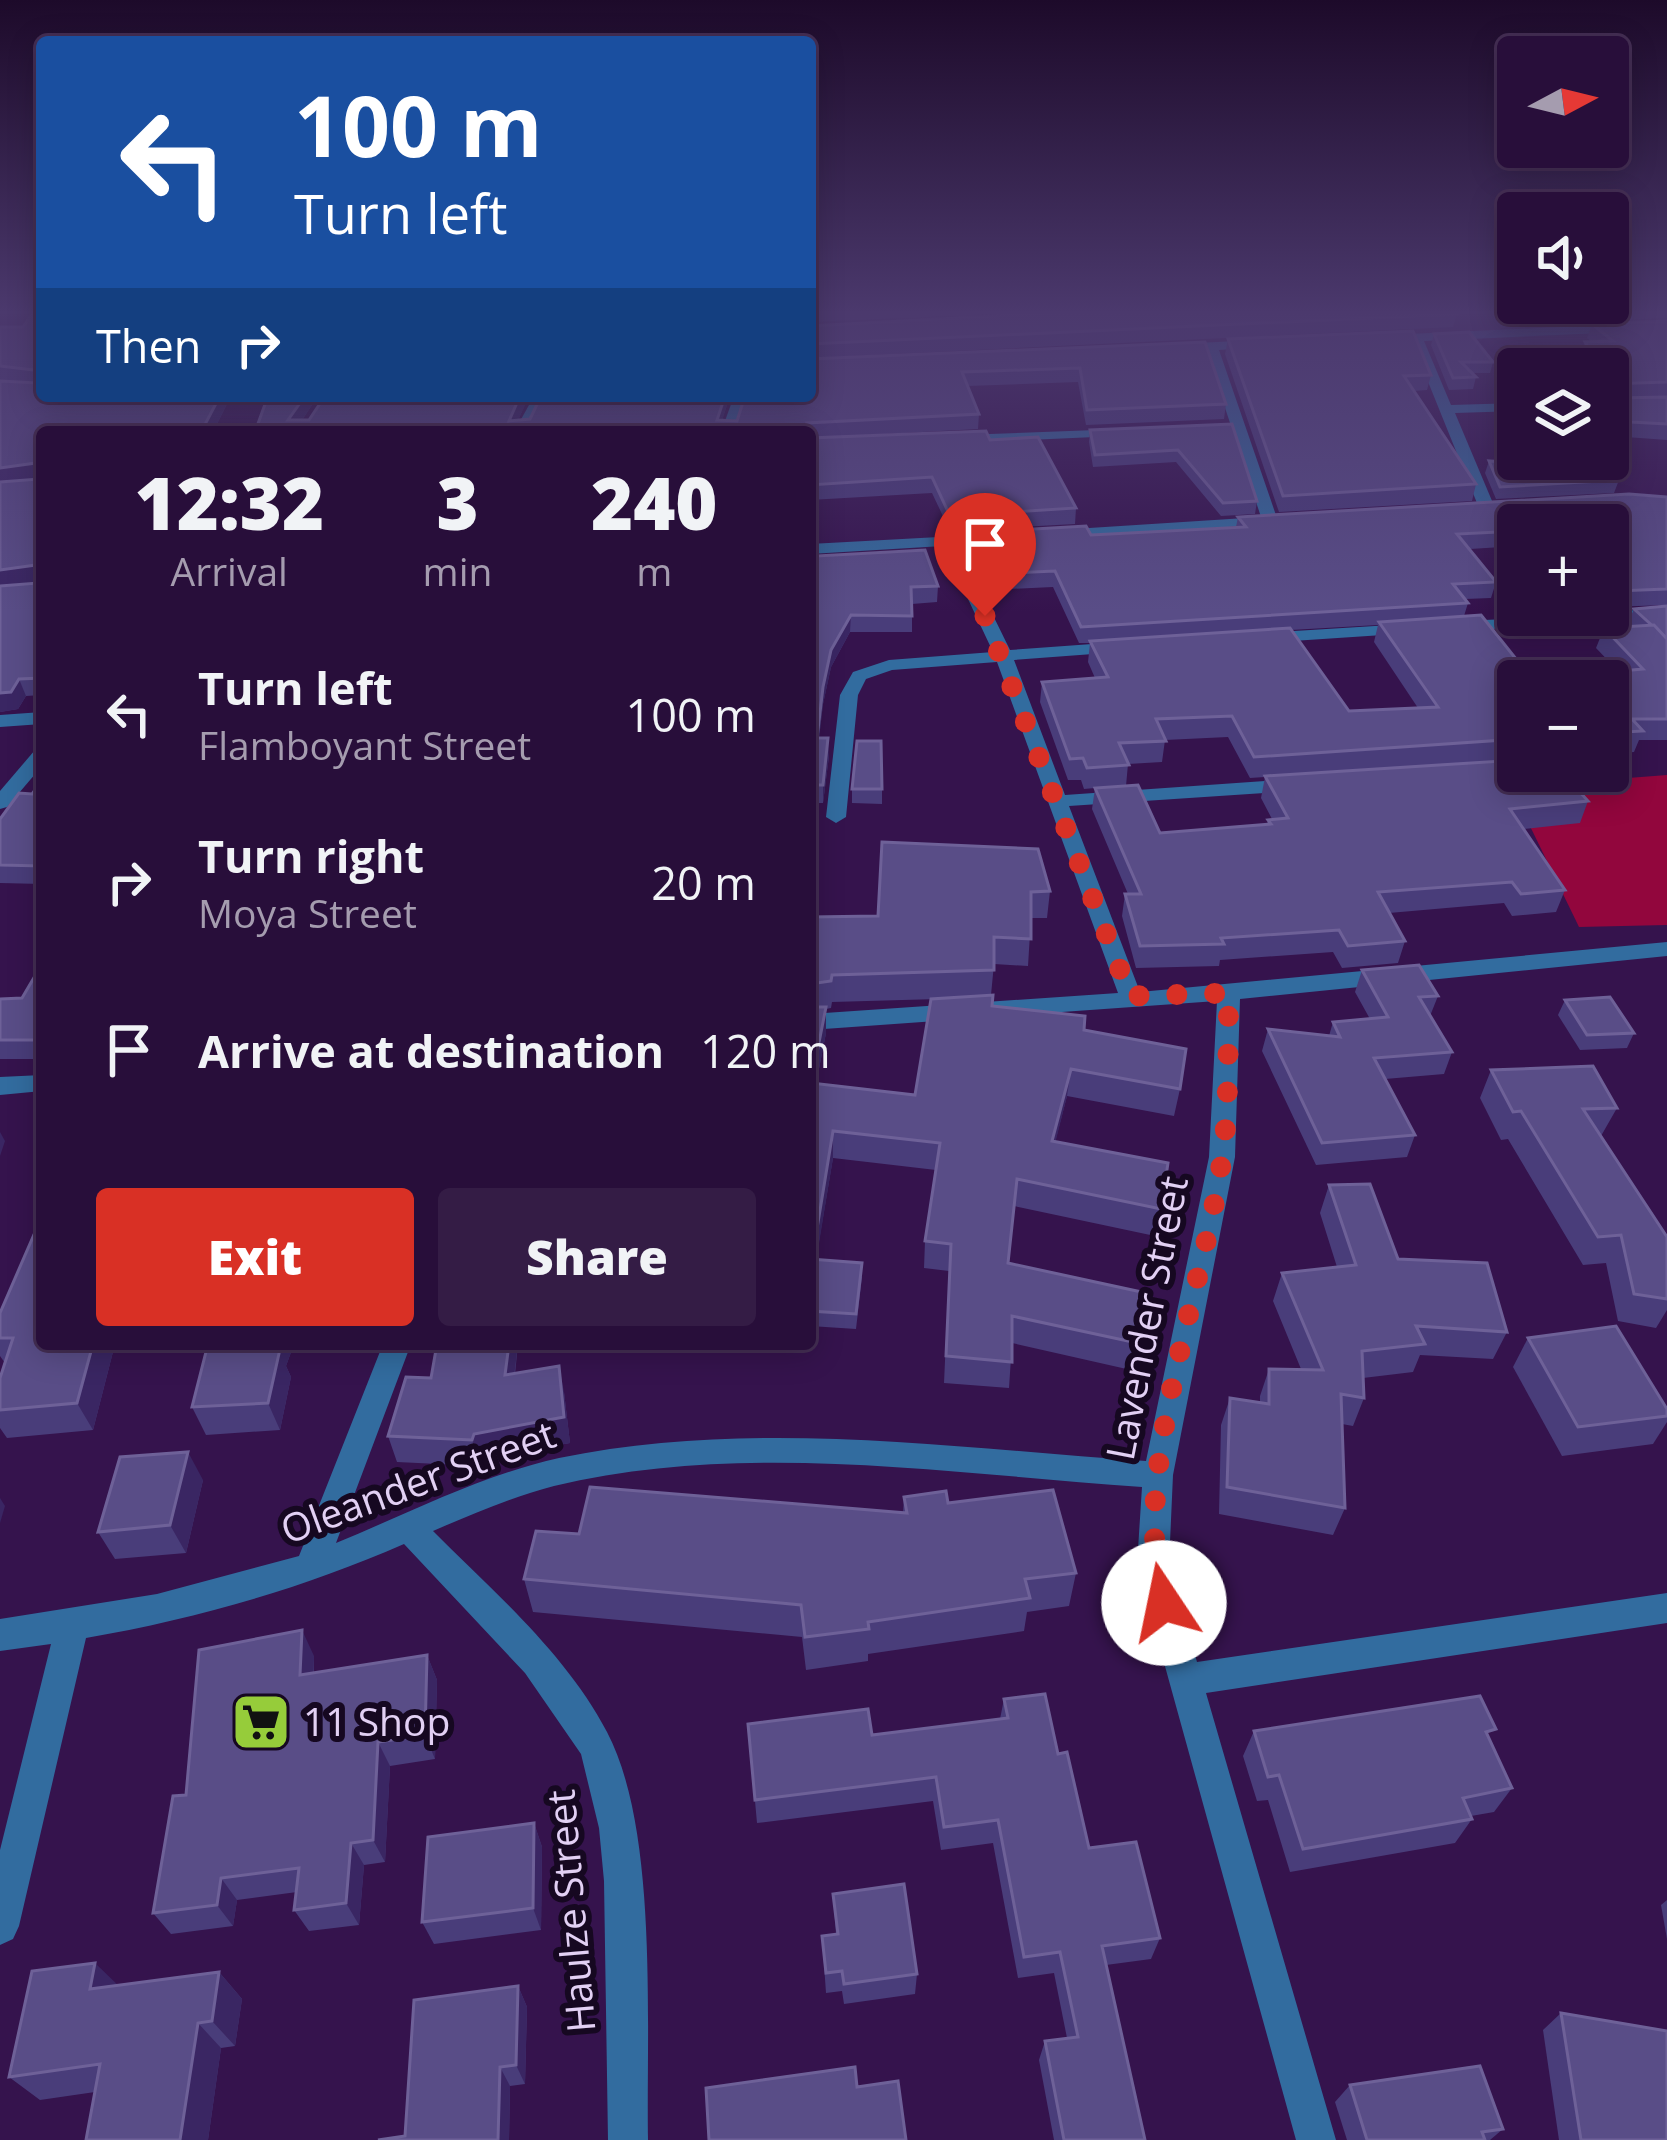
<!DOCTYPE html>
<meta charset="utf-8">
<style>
:root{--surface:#280e3a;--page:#341c45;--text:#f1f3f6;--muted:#a59caf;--line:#442e54;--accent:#d93025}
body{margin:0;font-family:"Open Sans",sans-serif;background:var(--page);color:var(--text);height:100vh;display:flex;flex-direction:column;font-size:45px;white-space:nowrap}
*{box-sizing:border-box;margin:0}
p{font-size:39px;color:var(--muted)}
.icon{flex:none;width:66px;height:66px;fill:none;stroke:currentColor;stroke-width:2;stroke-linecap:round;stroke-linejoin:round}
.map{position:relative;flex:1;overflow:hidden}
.panel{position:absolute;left:36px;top:426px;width:780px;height:924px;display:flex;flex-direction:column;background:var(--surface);border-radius:12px;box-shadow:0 6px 30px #0003,0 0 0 3px var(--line)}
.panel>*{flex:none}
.hud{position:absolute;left:36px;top:36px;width:780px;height:366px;border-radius:12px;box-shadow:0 6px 30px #0003,0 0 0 3px var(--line);background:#1a4fa0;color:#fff;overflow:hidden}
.needle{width:78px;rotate:83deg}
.buttons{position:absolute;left:1497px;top:36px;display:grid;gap:24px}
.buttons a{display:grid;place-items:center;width:132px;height:132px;border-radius:12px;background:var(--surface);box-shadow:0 6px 30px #0003,0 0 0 3px var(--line);font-size:60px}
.pin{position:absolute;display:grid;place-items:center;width:102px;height:102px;color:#fff;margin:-123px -51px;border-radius:50% 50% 50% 0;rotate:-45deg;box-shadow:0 0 12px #0007}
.pin .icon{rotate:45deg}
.me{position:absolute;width:132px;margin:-66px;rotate:349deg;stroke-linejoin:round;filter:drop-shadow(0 0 9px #0008)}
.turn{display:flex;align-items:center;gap:42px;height:252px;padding:0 60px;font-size:54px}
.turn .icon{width:156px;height:156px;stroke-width:2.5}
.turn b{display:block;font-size:84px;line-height:102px}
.then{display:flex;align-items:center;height:114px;padding:0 60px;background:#0003;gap:24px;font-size:45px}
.eta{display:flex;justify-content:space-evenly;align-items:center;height:204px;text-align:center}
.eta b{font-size:72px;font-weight:800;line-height:84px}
.action{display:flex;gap:24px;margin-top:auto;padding:24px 60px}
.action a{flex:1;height:138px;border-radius:12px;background:var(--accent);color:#fff;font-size:48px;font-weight:800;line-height:138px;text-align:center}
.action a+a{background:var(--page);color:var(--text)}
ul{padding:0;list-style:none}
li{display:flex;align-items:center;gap:36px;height:168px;padding:0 60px}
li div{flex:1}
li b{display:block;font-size:45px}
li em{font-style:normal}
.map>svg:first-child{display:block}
.forest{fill:#92063d}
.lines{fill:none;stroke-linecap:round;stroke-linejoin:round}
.street{fill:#326c9f;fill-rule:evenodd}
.wall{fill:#493d7a;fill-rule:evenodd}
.shaded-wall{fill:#3a2663}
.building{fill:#594d87;stroke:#6e6198;stroke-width:3}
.route{stroke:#d93025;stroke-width:21;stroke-dasharray:0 37.8}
.labels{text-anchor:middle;stroke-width:12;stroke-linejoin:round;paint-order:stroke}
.near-street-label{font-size:39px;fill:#e2d0f4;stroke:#160821}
.near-poi-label{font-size:39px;fill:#e2d0f4;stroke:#160821;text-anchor:start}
</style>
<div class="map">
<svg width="1667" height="2140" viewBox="0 0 1667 2140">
<rect width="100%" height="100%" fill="#35134d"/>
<!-- forest -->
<polygon class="forest" points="1667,775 1667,925 1579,927 1511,787"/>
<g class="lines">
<!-- street -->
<g class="street">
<polygon points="1667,322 1667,330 1424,341 1451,405 1518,403 1518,411 1455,413 1495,508 1487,513 1479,508 1412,342 1388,343 1382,339 1388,335"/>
<polygon points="1257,340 1261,341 1261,347 1219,350 1278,521 1275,524 1053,538 1053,532 1058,530 1261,517 1206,350 1178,352 1172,348 1178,344"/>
<polygon points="534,396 548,396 528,432 514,432"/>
<polygon points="734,396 748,396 735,432 721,432"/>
<polygon points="1667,399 1667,407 1608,408 1608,400"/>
<polygon points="1123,429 1125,432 1118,436 961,443 954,439 961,435"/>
<path d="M994,534L1000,536V542L959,546L1010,650L1120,642L1129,647L1120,652L1014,660L1065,795L1294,779L1304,785L1294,791L1069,806L1140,992L1667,942V956L1240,999L1235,1157L1173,1475L1169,1565L1197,1662L1667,1593V1623L1206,1693L1336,2140H1296L1137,1565L1142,1487C949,1474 745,1440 554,1486C512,1497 472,1514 433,1531C494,1592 566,1654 607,1732C659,1831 646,2027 648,2140H608L604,1881L599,1828L581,1754L525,1673L404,1544C301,1589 196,1619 86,1638L19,1926L13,1939L0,1945V1850L51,1644L0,1651V1619L157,1594L299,1556L383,1344H411L336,1543C409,1513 482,1475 559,1458C752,1418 952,1448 1146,1461L1209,1157L1217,1001L810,1030V1014L1118,993L997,662L892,670L866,679L858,695L846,817L836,823L826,817L840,695L853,672L889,660L993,652L943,546L810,554V544Z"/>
<polygon points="1667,608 1667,618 1460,631 1452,626 1460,621 1608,615 1608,612"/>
<polygon points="1407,624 1416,629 1413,633 1262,643 1253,638 1262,633"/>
<polygon points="42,712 42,724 0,727 0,715"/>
<polygon points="42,748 42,766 7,807 0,809 0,791 35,750"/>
<polygon points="42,1075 42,1091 0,1095 0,1077"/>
</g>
</g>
<!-- wall -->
<g class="wall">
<polygon points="810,312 1038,312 810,322"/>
<polygon points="1555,312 1667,312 1667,318 1567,322"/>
<polygon points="1457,314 1453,327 810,358 810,326"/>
<polygon points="1667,321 1667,396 1608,398 1608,369 1588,369 1581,356 1585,342 1592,342 1587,338 1592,324"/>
<polygon points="0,327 231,396 213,432 42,432 42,695 26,696 18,709 0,712 0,381 24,382 0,380"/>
<polygon points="1434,334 1493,362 1490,373 1472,373 1476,377 1473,389 1449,390 1431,345"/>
<polygon points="1228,339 1431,375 1427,390 1414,391 1476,484 1472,501 1279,512 1225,354"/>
<polygon points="1205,342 1226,404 1224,419 1086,425 1078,382 967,386 979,414 978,429 810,438 810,432 255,432 268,396 318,396 302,420 309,420 325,396 529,396 518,420 730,396 722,420 737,421 810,359"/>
<polygon points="1667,397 1667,440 1626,437 1612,412 1617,398"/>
<polygon points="1232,424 1257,501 1255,514 1221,516 1176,462 1093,467 1089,442 1090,430"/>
<polygon points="810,438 990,440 1076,508 1075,524 950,531 932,493 810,500"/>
<polygon points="1564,459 1607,459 1619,480 1614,493 1496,499 1485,473 1489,461 1562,465"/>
<path d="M1667,497V605L1610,607L1608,605V525H1518V546L1470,549L1496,582L1491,598L1465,599L1468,603L1464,616L1532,679L1618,671L1596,648L1604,628L1629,626L1627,625L1634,609L1667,606V740H1639L1634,752L1608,754V681H1518V771L1588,801L1580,823L1524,829L1565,890L1556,912L1512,916L1504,903L1389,913L1405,941L1398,963L1342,968L1333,952L1220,960L1219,966L1136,968L1122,916L1125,894H1128L1092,809L1095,788L1084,789L1081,780H1068L1040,702L1042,682L1095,678L1088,662L1090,643H1079L1053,587L985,590L965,549L966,533L1091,535L1236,527L1238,517ZM1378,625L1374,642L1418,708L1349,711L1291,630ZM1228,737L1250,778L1265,777L1261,798L1272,819L1268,820L1267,824L1160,833L1126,786L1128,764L1162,762L1165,740Z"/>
<polygon points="810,540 817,556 938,586 937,602 912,604 912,632 850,632 831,667 823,704 819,738 829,756 823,803 810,803"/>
<polygon points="42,780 42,884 0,883 0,819 32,794"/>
<polygon points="852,789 882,789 882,804 852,803"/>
<path d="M882,842L1050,891L1047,918H1031L1028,966L994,964L991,995L992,1006L1084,1030L1180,1089L1174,1116L1067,1096L1055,1142L1161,1209L1155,1236L1014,1206L1008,1263L1137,1343L1131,1370L1012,1343L1009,1388L944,1383L949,1271L924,1268L925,1241L936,1170L833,1158L816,1259L862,1277L856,1329L810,1326V917L878,916ZM938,999L915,1095L816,1084L826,1033V1009L831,1008L832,1002Z"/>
<polygon points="42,964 42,1059 0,1059 0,999 22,998"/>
<polygon points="1362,970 1438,996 1430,1016 1452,1052 1444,1074 1385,1079 1415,1135 1407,1157 1316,1165 1262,1051 1268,1029 1329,1036 1333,1022 1370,1019 1355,992"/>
<polygon points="1565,1000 1634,1033 1627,1048 1580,1050 1558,1015"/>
<polygon points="1491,1070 1617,1108 1601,1136 1667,1237 1667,1310 1656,1328 1618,1321 1606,1263 1583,1265 1508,1139 1501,1140 1480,1098"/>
<polygon points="1329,1185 1398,1259 1507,1332 1493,1359 1420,1355 1413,1372 1363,1378 1364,1398 1353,1426 1342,1424 1345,1508 1333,1535 1219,1514 1221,1425 1230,1398 1260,1403 1260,1396 1269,1369 1301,1369 1273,1301 1282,1273 1337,1267 1320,1213"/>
<polygon points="0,1313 115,1344 93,1430 7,1438 0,1428 0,1378 5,1363 0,1356"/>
<polygon points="1528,1338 1667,1416 1667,1422 1653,1444 1562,1456 1513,1367"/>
<polygon points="195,1344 294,1344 286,1366 291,1377 280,1430 206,1435 192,1407 208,1346"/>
<polygon points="437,1344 518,1344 515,1374 564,1392 570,1443 481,1459 480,1466 397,1462 388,1436 431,1378"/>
<polygon points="203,1480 186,1553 115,1559 98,1532"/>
<polygon points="904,1497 948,1503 1076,1573 1069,1606 1027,1612 1024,1631 868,1654 868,1661 806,1670 802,1637 533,1612 524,1579 579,1534 903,1513"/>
<polygon points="427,1655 437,1680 435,1759 390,1766 385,1862 364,1865 359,1925 309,1931 294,1910 297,1892 237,1900 233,1926 171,1934 153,1913 186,1795 314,1656 314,1673"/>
<polygon points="1004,1699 1058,1754 1089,1848 1160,1938 1151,1959 1106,1965 1145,2140 1054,2140 1039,2060 1045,2041 1067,2038 1054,1973 1018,1978 993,1843 941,1850 933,1801 757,1823 748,1724 872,1735 1000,1719"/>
<polygon points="1254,1731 1490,1739 1512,1788 1494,1812 1471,1816 1472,1819 1455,1843 1290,1872 1268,1800 1257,1801 1243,1756"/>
<polygon points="534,1823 542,1847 541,1930 434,1944 422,1922"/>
<polygon points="833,1894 917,1974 915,1994 844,2004 842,1991 826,1993 822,1936 836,1934"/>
<polygon points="1667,1900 1667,1939 1661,1905"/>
<polygon points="219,1972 242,1999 235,2046 221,2048 208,2140 86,2140 95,2092 40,2100 9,2077 118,1986"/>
<polygon points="518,1986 527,2007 525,2084 510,2086 509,2140 378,2140 405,2136"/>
<polygon points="1561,2013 1667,2140 1559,2140 1543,2030"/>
<polygon points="1350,2085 1503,2129 1490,2140 1347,2140 1335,2102"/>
</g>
<!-- shaded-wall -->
<g class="shaded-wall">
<polygon points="220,396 231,396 213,432 201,432"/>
<polygon points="305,396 318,396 294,432 288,420"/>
<polygon points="520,396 529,396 513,432 509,421"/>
<polygon points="725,396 730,396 718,432 717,420"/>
<polygon points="36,463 42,478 0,484 0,468"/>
<polygon points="36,565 42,582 0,587 0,570"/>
<polygon points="851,615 850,632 831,667 823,704 817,756 823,687 831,650"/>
<polygon points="19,679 26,696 18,709 0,712 0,693"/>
<polygon points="828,738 829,756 823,803 823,785"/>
<polygon points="826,1007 826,1033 811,1110 811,1083"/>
<polygon points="1071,1069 1067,1096 1049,1168 1052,1141"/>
<polygon points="833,1131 833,1158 814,1274 814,1247"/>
<polygon points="0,1132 5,1141 0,1156"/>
<polygon points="93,1344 115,1344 93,1430 77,1403"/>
<polygon points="273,1344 294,1344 286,1366 291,1377 280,1430 268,1403 271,1350"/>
<polygon points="509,1344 518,1344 511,1401 505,1375"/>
<polygon points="559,1366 564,1392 570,1443 481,1459 480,1466 472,1440 474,1434"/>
<polygon points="188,1452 203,1480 186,1553 170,1525"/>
<polygon points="0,1498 5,1506 0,1523"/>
<polygon points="302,1630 314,1656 313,1700 300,1675"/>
<polygon points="427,1655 437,1680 435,1759 425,1735"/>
<polygon points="378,1742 390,1766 385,1862 373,1840"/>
<polygon points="534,1823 542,1847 541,1930 533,1908"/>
<polygon points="351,1843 364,1865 359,1925 346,1903"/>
<polygon points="221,1878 237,1900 233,1926 217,1905"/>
<polygon points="95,1963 122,1989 90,1989"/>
<polygon points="219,1972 242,1999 235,2046 212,2021"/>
<polygon points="518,1986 527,2007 525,2084 516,2065"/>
<polygon points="198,2023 221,2048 208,2140 180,2140"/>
<polygon points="500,2067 510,2086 509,2140 498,2140"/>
</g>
<!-- building -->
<g class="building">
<polygon points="33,312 42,312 42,396 220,396 201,432 42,432 42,678 19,679 11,692 0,693 0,586 39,583 36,565 0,570 0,482 40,479 36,463 0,468 0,381 37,383 42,371 0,366 0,327 23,327"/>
<polygon points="1067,312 1456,312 1457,314 810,344 810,326"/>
<polygon points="1667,321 1667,382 1609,384 1608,369 1601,369 1585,342 1613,341 1592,324"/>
<polygon points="1413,331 1431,375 1404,376 1476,484 1283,496 1228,339"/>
<polygon points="1469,332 1493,362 1461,362 1476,377 1453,378 1434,334"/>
<polygon points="1205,342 1226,404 1087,410 1080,368 962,372 979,414 807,423 809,432 255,432 268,396 305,396 288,420 309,420 325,396 520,396 509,421 530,419 541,396 725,396 717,420 737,421 745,396 810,396 810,359"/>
<polygon points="1667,397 1667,424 1631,422 1617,398"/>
<polygon points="1232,424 1257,501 1223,503 1178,450 1095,455 1090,430"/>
<polygon points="986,431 990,440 1038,437 1076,508 950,516 932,477 810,485 810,438"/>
<polygon points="1567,459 1607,459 1619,480 1500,487 1489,461 1570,466"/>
<polygon points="1629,494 1667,497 1667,589 1616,591 1608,583 1608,525 1518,525 1518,531 1457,534 1496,582 1453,584 1468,603 1081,627 1055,571 987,574 966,533 1086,526 1091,535 1246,527 1238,517"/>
<polygon points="810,540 814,542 817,556 925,550 938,586 911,587 912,616 851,615 831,650 823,687 817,738 828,738 823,785 810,785"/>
<polygon points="1667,606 1667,639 1634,609"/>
<polygon points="1481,615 1532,679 1643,669 1604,628 1654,625 1667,639 1667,719 1632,719 1643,731 1608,733 1608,681 1518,681 1518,739 1254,757 1232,716 1156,719 1166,741 1119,743 1129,765 1087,768 1083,758 1070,759 1042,682 1108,677 1090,641 1290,628 1349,711 1438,707 1379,622"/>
<polygon points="857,741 881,741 882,789 852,789"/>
<polygon points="1518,760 1518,771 1561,771 1588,801 1510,809 1565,890 1521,894 1512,882 1378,892 1405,941 1348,946 1339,930 1221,938 1224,944 1140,946 1125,894 1141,894 1095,788 1138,785 1160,833 1271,824 1268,820 1288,818 1265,776"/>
<polygon points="42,780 42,866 0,865 0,819 19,793 32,794"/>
<polygon points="882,842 1038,849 1050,891 1031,892 1031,939 994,937 994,970 832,975 831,981 810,984 810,917 878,916"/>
<polygon points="42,964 42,1040 0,1040 0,999 22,998"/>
<polygon points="1419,965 1438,996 1419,997 1452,1052 1374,1058 1415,1135 1322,1143 1268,1029 1340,1037 1333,1022 1388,1017 1362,970"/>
<polygon points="993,995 992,1006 1085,1016 1084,1030 1186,1049 1180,1089 1071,1069 1052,1141 1168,1163 1161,1209 1017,1179 1008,1263 1146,1293 1137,1343 1012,1316 1012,1362 946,1356 951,1244 925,1241 940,1143 833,1131 814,1247 810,1246 810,1007 826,1007 811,1083 915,1095 931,999"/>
<polygon points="1610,997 1634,1033 1587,1035 1565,1000"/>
<polygon points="1593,1066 1617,1108 1583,1109 1667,1237 1667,1299 1634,1294 1621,1235 1598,1237 1521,1111 1513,1112 1491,1070"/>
<polygon points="1370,1184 1398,1259 1487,1263 1507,1332 1416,1326 1425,1344 1362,1351 1364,1398 1341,1394 1345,1508 1227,1487 1230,1398 1269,1404 1269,1369 1323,1370 1282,1273 1356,1265 1329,1185"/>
<polygon points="42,1216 42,1344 93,1344 77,1403 0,1410 0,1378 13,1338 0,1338 0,1313"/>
<polygon points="810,1259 862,1263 856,1314 810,1311"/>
<polygon points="1616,1326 1667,1409 1667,1416 1578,1427 1528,1338"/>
<polygon points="208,1344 273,1344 271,1350 280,1349 268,1403 192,1407"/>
<polygon points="437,1344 509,1344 505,1375 559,1366 564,1417 474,1434 472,1440 388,1436 406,1377 431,1378"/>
<polygon points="188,1452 170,1525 98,1532 120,1457"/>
<polygon points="590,1487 907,1513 904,1497 946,1491 948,1503 1053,1490 1076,1573 1025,1579 1030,1598 868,1622 869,1629 805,1637 801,1605 524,1579 536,1531 579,1534"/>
<polygon points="302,1630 300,1675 427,1655 425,1735 378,1742 373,1840 351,1843 346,1903 294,1910 299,1868 221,1878 217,1905 153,1913 173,1796 186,1795 199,1650"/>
<polygon points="1045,1694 1058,1754 1067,1752 1089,1848 1136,1842 1160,1938 1102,1946 1145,2140 1064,2140 1045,2041 1078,2037 1060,1952 1024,1957 998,1820 944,1827 936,1777 755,1800 748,1724 868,1709 872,1735 1008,1718 1004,1699"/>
<polygon points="1480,1696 1496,1729 1486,1732 1512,1788 1463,1798 1472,1819 1303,1849 1279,1775 1268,1777 1254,1731"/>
<polygon points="534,1823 533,1908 422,1922 428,1837"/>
<polygon points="904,1884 917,1974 844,1984 842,1971 826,1973 822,1936 838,1934 833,1894"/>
<polygon points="95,1963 90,1989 219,1972 212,2021 198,2023 180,2140 86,2140 100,2064 9,2077 32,1971"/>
<polygon points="518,1986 516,2065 500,2067 498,2140 378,2140 405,2136 414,2000"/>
<polygon points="1561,2013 1667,2031 1667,2140 1581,2140"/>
<polygon points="1480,2066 1503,2129 1482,2132 1485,2140 1367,2140 1350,2085"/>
<polygon points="855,2067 857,2087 898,2081 906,2140 709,2140 706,2088"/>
</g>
<!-- sky -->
<linearGradient id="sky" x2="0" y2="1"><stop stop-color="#1d0a2a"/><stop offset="0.51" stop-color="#4b396d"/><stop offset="1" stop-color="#4b396d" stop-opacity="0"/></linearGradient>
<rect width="1667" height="612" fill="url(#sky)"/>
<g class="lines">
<!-- route -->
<path class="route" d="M985,616L1130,996L1229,993C1227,1048 1230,1105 1222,1159C1204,1290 1128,1479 1164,1603"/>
</g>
<!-- icons -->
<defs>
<g id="supermarket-square" transform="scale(3)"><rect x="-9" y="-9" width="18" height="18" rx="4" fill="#96cc3a" stroke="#160821"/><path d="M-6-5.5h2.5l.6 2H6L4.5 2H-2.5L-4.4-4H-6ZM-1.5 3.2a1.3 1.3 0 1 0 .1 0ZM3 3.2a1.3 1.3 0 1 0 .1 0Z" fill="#111"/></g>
</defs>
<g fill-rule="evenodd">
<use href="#supermarket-square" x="261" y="1722"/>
</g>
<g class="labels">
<!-- near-street labels -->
<g class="near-street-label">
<text transform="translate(1147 1318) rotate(-79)" y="14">Lavender Street</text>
<text transform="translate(418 1482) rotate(-20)" y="14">Oleander Street</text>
<text transform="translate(571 1911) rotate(-95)" y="14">Haulze Street</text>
</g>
<!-- near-poi labels -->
<g class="near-poi-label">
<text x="303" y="1736">11 Shop</text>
</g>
</g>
</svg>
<div class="buttons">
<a><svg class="needle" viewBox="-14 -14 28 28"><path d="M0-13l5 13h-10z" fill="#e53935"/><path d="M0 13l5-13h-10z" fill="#a59caf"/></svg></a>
<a><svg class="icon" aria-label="sound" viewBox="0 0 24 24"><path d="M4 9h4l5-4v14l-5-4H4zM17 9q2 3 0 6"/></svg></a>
<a><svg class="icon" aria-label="layers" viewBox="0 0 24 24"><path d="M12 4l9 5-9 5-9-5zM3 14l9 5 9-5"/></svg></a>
<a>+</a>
<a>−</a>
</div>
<div class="pin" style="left:985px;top:616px;background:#d93025"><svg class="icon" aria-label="arrive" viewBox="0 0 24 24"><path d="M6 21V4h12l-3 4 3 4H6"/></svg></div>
<svg class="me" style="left:1164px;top:1603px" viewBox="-20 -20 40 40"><circle r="19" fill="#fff"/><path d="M0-13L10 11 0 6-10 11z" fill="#d93025"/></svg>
<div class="hud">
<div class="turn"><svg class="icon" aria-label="left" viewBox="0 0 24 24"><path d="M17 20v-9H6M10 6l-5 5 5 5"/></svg><div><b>100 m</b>Turn left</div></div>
<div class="then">Then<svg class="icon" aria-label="right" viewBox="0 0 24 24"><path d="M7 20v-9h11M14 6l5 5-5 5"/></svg></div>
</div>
<section class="panel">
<div class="eta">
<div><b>12:32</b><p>Arrival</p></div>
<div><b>3</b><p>min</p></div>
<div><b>240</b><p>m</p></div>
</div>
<ul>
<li><svg class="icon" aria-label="left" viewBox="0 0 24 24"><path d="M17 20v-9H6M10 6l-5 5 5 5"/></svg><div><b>Turn left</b><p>Flamboyant Street</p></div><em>100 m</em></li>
<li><svg class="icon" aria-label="right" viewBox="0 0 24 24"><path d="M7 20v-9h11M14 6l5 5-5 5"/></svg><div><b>Turn right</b><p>Moya Street</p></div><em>20 m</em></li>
<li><svg class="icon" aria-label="arrive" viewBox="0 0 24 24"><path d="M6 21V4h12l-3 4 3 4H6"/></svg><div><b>Arrive at destination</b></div><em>120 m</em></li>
</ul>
<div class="action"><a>Exit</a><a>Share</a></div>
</section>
</div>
